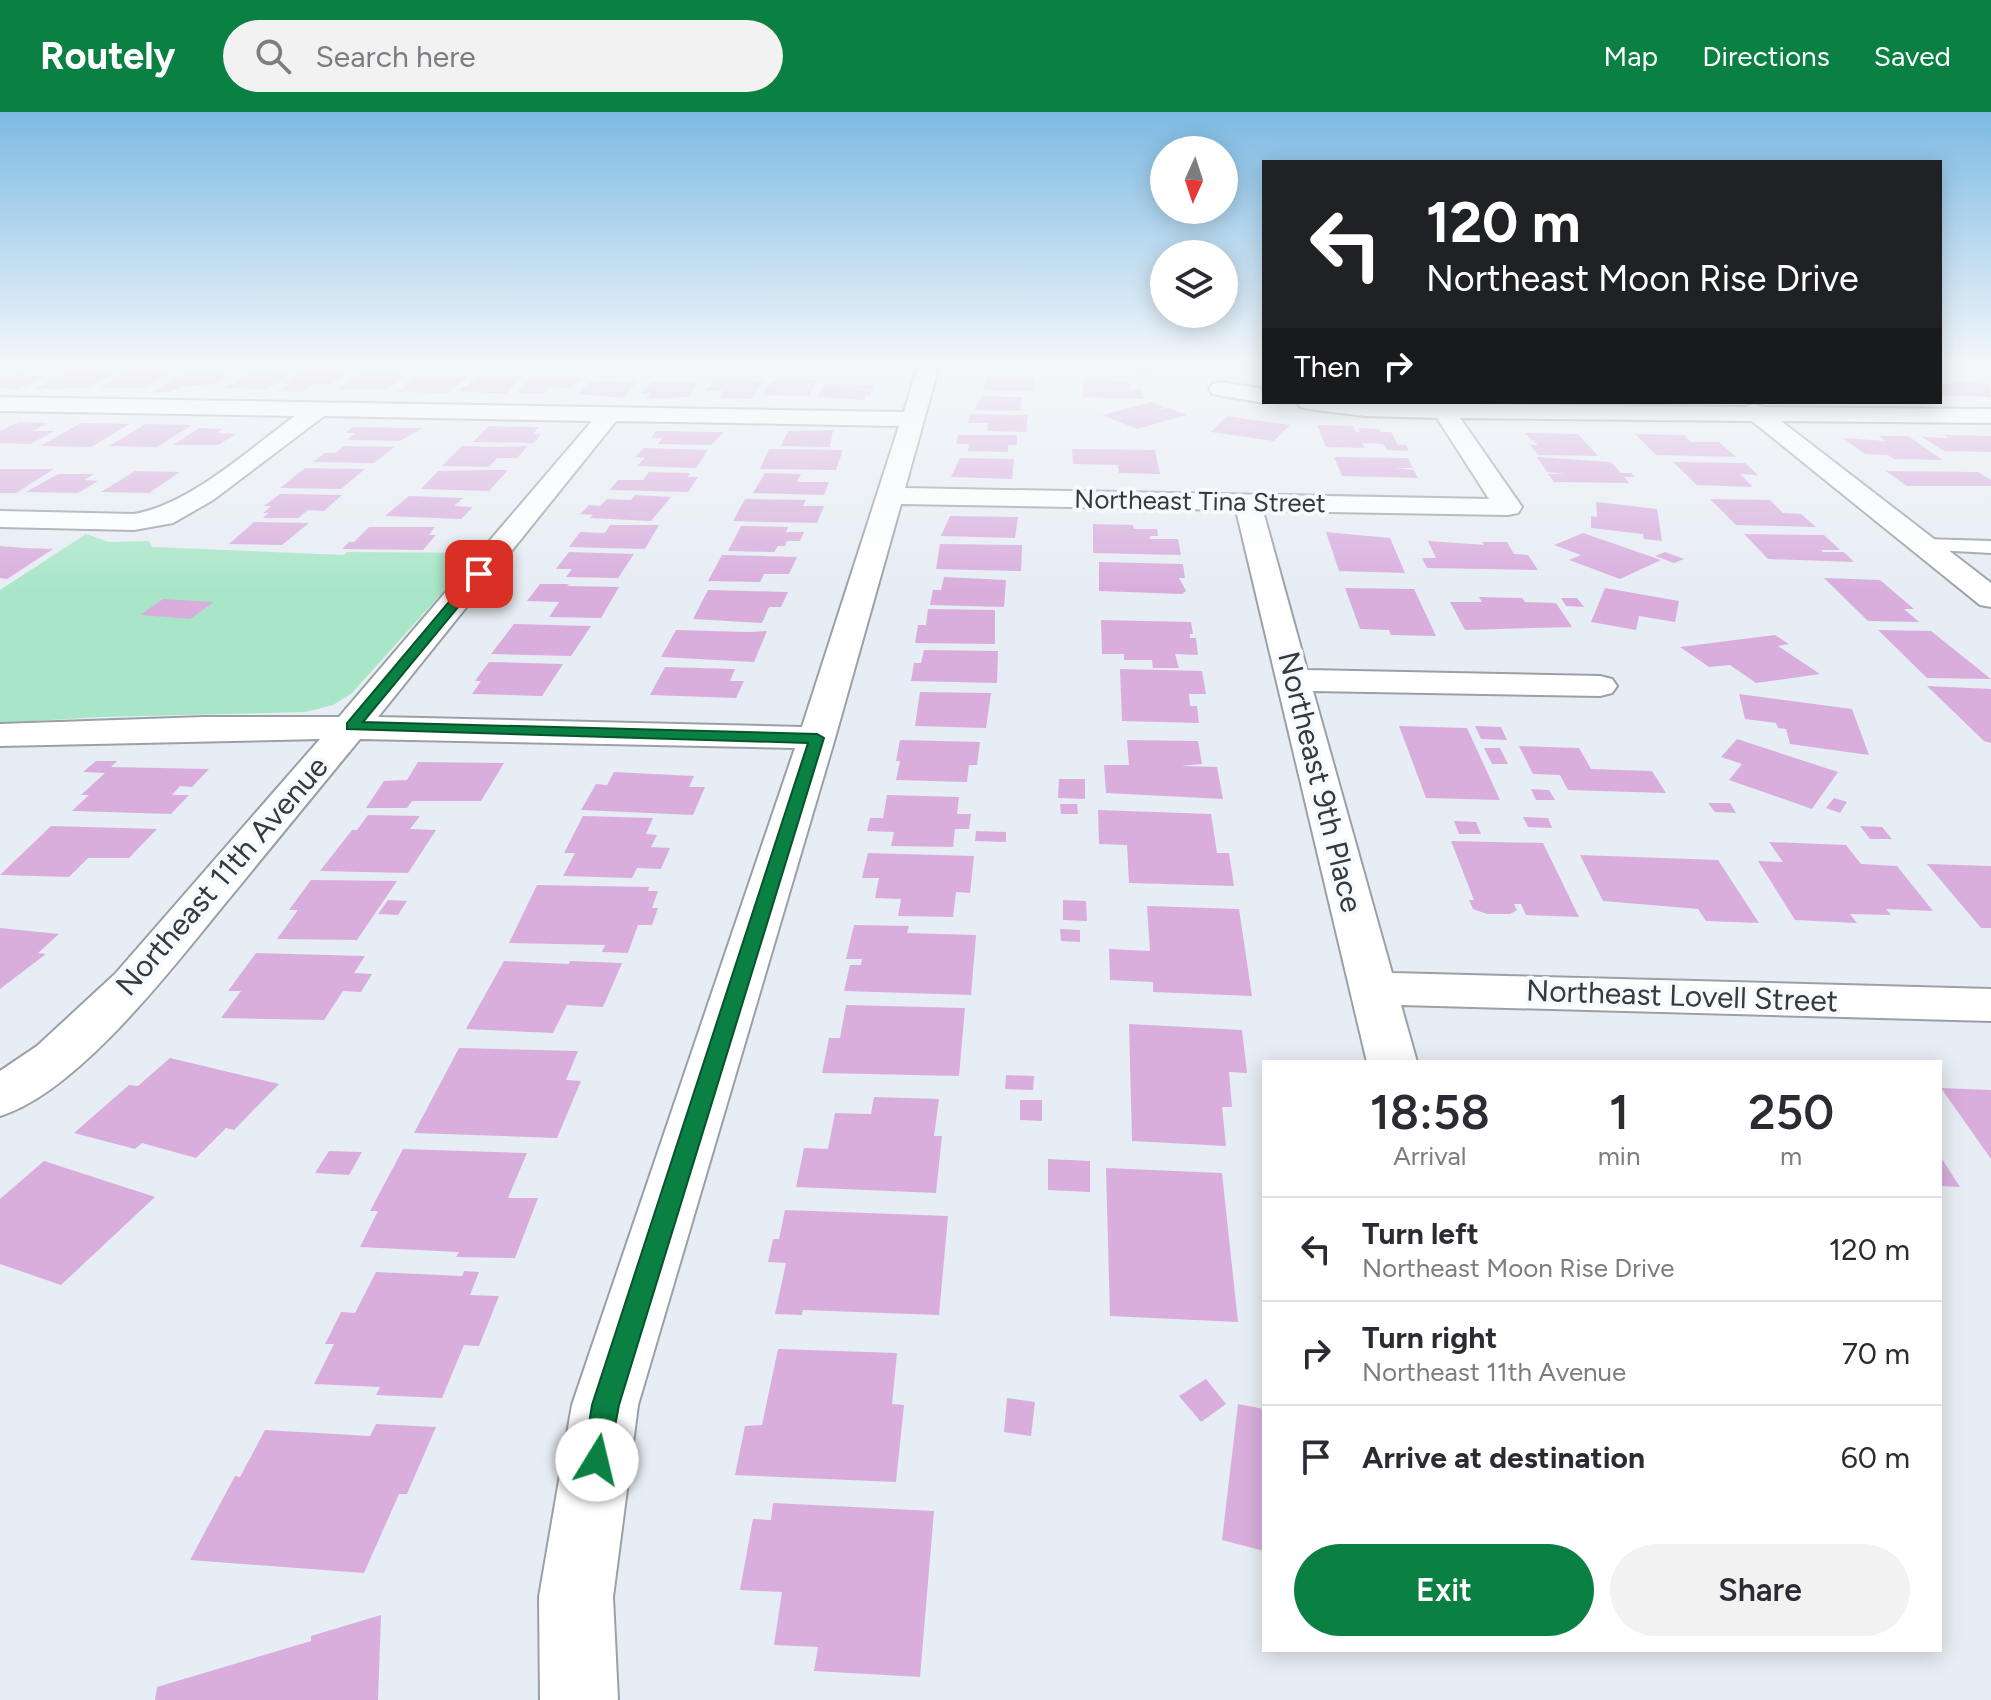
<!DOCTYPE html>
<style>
:root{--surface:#fff;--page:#f2f2f3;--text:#2b2b33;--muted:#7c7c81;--line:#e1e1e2;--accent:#0b8043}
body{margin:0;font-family:Figtree,sans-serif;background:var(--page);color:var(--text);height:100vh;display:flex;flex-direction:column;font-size:30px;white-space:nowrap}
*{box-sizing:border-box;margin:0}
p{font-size:26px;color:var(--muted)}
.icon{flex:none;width:44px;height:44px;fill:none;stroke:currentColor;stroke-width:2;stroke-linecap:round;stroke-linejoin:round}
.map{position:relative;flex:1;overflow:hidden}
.side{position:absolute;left:1262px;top:948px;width:680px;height:592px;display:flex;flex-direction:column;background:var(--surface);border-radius:0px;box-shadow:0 4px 20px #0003}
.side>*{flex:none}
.hud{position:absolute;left:1262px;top:48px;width:680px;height:244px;border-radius:0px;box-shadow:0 4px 20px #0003;background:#202124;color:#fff;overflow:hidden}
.needle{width:52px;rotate:183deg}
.tools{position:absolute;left:1150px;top:24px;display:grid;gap:16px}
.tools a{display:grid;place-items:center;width:88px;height:88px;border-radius:50%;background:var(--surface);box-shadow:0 4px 20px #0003;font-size:40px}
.pin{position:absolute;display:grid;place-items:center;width:68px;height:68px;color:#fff;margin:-34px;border-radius:16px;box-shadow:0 4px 12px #0006}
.me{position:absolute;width:88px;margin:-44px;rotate:9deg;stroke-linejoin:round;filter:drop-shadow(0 0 6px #0008)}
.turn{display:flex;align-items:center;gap:28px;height:168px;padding:0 32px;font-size:36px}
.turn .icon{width:104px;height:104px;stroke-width:2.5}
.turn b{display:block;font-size:56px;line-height:68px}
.then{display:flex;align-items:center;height:76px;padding:0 32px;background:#0003;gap:16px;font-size:30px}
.eta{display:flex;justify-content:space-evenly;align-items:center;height:136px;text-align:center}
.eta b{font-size:48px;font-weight:600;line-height:56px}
.primary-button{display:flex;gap:16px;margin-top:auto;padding:16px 32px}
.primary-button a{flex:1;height:92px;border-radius:48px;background:var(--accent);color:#fff;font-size:32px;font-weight:600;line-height:92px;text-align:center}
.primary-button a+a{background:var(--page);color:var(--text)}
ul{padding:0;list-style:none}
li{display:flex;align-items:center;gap:24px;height:104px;padding:0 32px;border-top:2px solid var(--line)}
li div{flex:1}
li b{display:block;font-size:30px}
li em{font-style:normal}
header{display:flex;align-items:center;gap:48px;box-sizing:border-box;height:112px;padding:0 40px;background:var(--accent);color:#fff}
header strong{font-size:38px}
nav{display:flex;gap:44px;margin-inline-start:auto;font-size:28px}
.search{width:560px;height:72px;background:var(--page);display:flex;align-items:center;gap:20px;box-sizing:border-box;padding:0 28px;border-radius:44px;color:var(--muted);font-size:30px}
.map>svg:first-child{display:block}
.green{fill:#a9e6c7}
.building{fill:#d9aedd}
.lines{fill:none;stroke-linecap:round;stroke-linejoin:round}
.lane-casing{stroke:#9ba0a7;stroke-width:4}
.street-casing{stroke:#9ba0a7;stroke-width:4}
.lane{fill:#fff;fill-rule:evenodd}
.street{fill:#fff;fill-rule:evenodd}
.route{fill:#0b8043;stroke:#07532c;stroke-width:2}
.labels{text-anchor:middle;stroke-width:8;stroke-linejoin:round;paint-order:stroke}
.far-street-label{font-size:26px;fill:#373a3c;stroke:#f6fafe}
.street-label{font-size:30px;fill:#373a3c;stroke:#f6fafe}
</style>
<header>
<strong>Routely</strong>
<div class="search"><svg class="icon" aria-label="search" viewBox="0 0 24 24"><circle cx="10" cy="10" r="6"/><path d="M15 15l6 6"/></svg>Search here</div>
<nav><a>Map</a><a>Directions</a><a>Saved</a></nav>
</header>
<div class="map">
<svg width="1991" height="1588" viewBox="0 0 1991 1588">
<rect width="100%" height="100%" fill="#e7edf4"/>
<!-- green -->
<polygon class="green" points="86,422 109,430 149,429 152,435 344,443 347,440 478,441 352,581 333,593 305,600 101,605 0,611 0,478"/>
<!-- building -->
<g class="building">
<polygon points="1119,254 1152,254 1162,257 1143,262"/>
<polygon points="106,259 104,260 117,261 86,276 34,277 71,260"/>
<polygon points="128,260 170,261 143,276 99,276"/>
<polygon points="299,261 346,262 330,273 313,272 301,280 278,279 291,271 282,271"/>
<polygon points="185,262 231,263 215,272 187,274 169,280 152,280"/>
<polygon points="249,262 291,263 268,277 225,276"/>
<polygon points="361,262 406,263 386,277 337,278"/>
<polygon points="17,263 48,264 19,277 0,276 0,265"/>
<polygon points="437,264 468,265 447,281 397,280 417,265"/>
<polygon points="478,264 520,264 506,282 459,279"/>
<polygon points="986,264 1034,265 1035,279 983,278"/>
<polygon points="531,265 582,266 572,276 550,275 543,282 517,281"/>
<polygon points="714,268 763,269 751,287 719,286 724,279 705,279"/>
<polygon points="797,268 817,268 809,284 762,283 771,269"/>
<polygon points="1083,268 1129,269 1130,277 1142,277 1144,287 1083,285"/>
<polygon points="1951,269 1989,272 1991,285 1940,283 1940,271 1955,272"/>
<polygon points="590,270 605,269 637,270 623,286 578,282"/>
<polygon points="651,270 699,271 688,285 646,287 651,281 642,281"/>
<polygon points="825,272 874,273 870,284 866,283 864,288 818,285"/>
<polygon points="982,284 1022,285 1020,299 974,298"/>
<polygon points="1152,290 1165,295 1152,298 1168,296 1187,303 1137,317 1102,303"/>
<polygon points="970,302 1028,303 1026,320 987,319 988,311 968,311"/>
<polygon points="1227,304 1261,309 1290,313 1274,329 1211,320"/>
<polygon points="19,310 48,311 32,319 55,319 30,332 0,331 0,319"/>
<polygon points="81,311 130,312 91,335 40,334"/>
<polygon points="146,312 192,313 157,335 109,334"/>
<polygon points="1317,313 1353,314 1356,320 1360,320 1358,316 1379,317 1381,320 1391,320 1398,333 1406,333 1409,339 1387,338 1383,332 1362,331 1364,336 1326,335"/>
<polygon points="489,314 539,315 533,322 541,322 534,331 473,330"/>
<polygon points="353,315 406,316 423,316 400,329 347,328 356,321 345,321"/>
<polygon points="199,316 223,317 216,321 236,322 218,333 173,333"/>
<polygon points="833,318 830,335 781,334 788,319"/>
<polygon points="656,319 724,320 711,333 658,332 662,326 651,326"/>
<polygon points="1524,321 1578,322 1598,344 1538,343 1530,333 1538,333"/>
<polygon points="1635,322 1684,323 1691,330 1719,330 1736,345 1656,343"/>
<polygon points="958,323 1017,323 1017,333 1008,333 1008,340 968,339 969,332 956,332"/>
<polygon points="1945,323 1991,324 1991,340 1944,339 1922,325 1949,326"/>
<polygon points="1879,324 1908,324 1943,348 1894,347 1888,343 1865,342 1843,326 1886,329"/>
<polygon points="344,334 394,335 374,351 313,350 325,341 335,341"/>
<polygon points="462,334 499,335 528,334 517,346 497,346 489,355 442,354"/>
<polygon points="644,336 708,338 696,356 637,354 645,346 635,345"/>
<polygon points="769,337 843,338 836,358 760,357"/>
<polygon points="1072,337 1155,338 1160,362 1119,361 1118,353 1073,352"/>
<polygon points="1334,345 1408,346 1413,356 1395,356 1414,358 1418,366 1342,364"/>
<polygon points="1537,345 1611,350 1621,361 1631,361 1635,365 1624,365 1629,371 1554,370 1548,362 1565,362 1547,360"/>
<polygon points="960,346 1014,347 1012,367 951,365"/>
<polygon points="1673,350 1745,351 1758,363 1740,362 1753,375 1697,373"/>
<polygon points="305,356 365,357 341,377 280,376"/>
<polygon points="0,357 54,357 16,381 0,381"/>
<polygon points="491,358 508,358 489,379 421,377 438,359"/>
<polygon points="135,359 180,360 149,381 101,380"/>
<polygon points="1886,359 1978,360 1991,368 1991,374 1907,374"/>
<polygon points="649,360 690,361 688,365 698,365 688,380 610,378 618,368 643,368"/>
<polygon points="765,361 801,362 797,370 829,370 824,383 753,381"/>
<polygon points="58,362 94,362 84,368 98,369 78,381 26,380"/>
<polygon points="280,382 342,383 324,399 308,398 298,406 263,406 269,401 263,401 271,394 264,394"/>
<polygon points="635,383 671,385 651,409 590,406 593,403 580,402 589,393 600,394 607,387 631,388"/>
<polygon points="409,384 463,386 454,394 473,395 461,407 385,404"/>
<polygon points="745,387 806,388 803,394 824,394 817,411 733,409"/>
<polygon points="1710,387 1770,388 1783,401 1801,402 1816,415 1736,413"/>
<polygon points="1596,390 1657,397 1662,429 1644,427 1643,422 1591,416 1591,404 1597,405"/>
<polygon points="950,404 1018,405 1015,426 941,424"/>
<polygon points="254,410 309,411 282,433 229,432"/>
<polygon points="1093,412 1133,413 1134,417 1157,417 1158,424 1150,424 1150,427 1178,427 1181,443 1093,441"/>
<polygon points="610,413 659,413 645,437 569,435 580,420 605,421"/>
<polygon points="741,414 788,415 786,420 804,420 800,429 787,429 785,434 778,434 774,440 728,439"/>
<polygon points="369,415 435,415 429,423 436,423 423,438 342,437 349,430 354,430"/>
<polygon points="1326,420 1390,426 1405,461 1339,459"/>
<polygon points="1583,421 1661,448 1620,467 1569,448 1581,443 1554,433"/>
<polygon points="1744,422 1824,423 1840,438 1821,438 1823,440 1844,440 1854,450 1768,447"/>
<polygon points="1428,429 1484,433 1482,430 1507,430 1514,442 1528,443 1538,458 1427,456 1422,446 1436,446"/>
<polygon points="940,432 1022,433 1021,459 936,457"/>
<polygon points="0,434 24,436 53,437 7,467 0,466"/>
<polygon points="569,440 634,442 618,466 566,465 572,457 556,457"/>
<polygon points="1665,440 1684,447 1674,451 1655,444"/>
<polygon points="722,443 797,445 789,462 764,462 760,470 708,469"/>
<polygon points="1099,450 1183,452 1185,466 1179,466 1186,479 1182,482 1099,479"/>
<polygon points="944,465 1006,468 1004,495 930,493 933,478 941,478"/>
<polygon points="1824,466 1880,468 1914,497 1904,497 1919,510 1868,509"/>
<polygon points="540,472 569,472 567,474 619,475 601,506 549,505 559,490 527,489"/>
<polygon points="1345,476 1414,477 1436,524 1391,523 1389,518 1360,517"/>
<polygon points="1605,476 1679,489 1675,510 1639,504 1636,518 1591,510"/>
<polygon points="708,478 788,480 781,495 769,495 762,511 693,507"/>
<polygon points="1479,485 1522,486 1525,490 1556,491 1572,515 1465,518 1450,490 1482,490"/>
<polygon points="1561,486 1577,486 1584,495 1566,494"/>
<polygon points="163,487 214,490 190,507 140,503"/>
<polygon points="928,497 995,498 995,532 915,531 918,513 926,513"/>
<polygon points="1101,508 1191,510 1193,522 1190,522 1190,526 1196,526 1198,543 1175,542 1179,556 1153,556 1152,548 1124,548 1124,542 1102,542"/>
<polygon points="514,512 591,514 571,544 491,542"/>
<polygon points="676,518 748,520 767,519 754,550 661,545"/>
<polygon points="1878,518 1931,519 1991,567 1927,566"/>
<polygon points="1775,523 1789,532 1778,534 1820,562 1756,571 1730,553 1709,555 1680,535"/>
<polygon points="924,538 998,539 997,571 911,569 914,551 921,551"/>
<polygon points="489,550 563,552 542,584 472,582 481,569 475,569"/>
<polygon points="665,555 735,557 730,569 744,569 736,586 650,583"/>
<polygon points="1120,557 1202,559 1206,582 1189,582 1190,594 1197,594 1199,611 1122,609"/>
<polygon points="1927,574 1991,577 1991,631 1984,629"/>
<polygon points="920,580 991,581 986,616 915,614"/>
<polygon points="1739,582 1852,597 1869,643 1790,632 1786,617 1778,616 1776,611 1745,607"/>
<polygon points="1399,614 1467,616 1500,688 1426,686"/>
<polygon points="1475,614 1501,615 1507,628 1481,627"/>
<polygon points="1737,627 1838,660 1812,697 1729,668 1742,652 1721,645"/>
<polygon points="900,628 980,630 977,653 969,653 967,670 896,668 900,649 896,649"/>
<polygon points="1127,628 1198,629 1202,652 1181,654 1217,655 1223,687 1106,681 1104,653 1129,653"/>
<polygon points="1519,634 1579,636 1591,657 1652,659 1666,681 1568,678 1560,663 1533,662"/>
<polygon points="1484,636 1500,636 1508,652 1492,652"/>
<polygon points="96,649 117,649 111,655 209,657 192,675 180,674 172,683 189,683 171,702 72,699 89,683 81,683 105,661 83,660"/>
<polygon points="418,650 504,651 481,689 412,689 407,696 366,696 384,669 407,668"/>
<polygon points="614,660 694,664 689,675 705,675 693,703 581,698 596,672 607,673"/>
<polygon points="1059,667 1085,667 1085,687 1058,686"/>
<polygon points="1531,677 1549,678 1555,688 1536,688"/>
<polygon points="887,683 959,685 957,702 971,702 969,717 955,717 953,735 891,734 894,720 867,719 870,706 883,706"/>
<polygon points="1834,686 1847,690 1840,701 1826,696"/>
<polygon points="1708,691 1730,691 1736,701 1715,700"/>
<polygon points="1060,692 1077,692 1078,702 1061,702"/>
<polygon points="1098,698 1211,702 1217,741 1229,741 1234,774 1129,771 1127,733 1099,732"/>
<polygon points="368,703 420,704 410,717 436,718 408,761 320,759 352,718 357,718"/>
<polygon points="583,704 653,706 646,722 657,723 651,735 670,736 661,757 637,756 632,766 563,764 575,741 564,741"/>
<polygon points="1523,705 1548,706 1552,716 1528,715"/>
<polygon points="1454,709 1476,710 1481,722 1459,722"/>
<polygon points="51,714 157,717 129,746 88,746 69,765 0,763"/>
<polygon points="1860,714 1882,715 1892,727 1870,727"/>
<polygon points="976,719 1006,720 1006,730 975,729"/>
<polygon points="1451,729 1543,731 1579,805 1526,803 1521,792 1514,792 1517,798 1510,802 1487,802 1473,797 1469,788 1474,788"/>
<polygon points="1769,730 1846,733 1861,752 1897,754 1933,799 1886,797 1891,803 1850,802 1857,811 1795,808 1758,749 1783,750"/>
<polygon points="868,741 974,744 970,781 956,780 953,805 898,804 901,787 875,786 879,766 862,766"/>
<polygon points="1580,743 1718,748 1759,811 1706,809 1698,797 1603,789"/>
<polygon points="1927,752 1991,754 1991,816 1981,816"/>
<polygon points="311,768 397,769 357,828 277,827 298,798 289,798"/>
<polygon points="537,773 649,775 648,779 658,779 652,796 658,796 652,813 638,813 628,841 602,840 605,833 509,831"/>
<polygon points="388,788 407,789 398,803 378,802"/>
<polygon points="1063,788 1086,789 1087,809 1063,808"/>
<polygon points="1147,794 1239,797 1252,884 1153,880 1153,870 1110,868 1109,837 1150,839"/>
<polygon points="854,813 909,814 907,821 976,823 971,883 844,879 850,853 861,853 862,847 846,847"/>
<polygon points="0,816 59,822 38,841 46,842 0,877"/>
<polygon points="1060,817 1080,818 1080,830 1061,829"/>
<polygon points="256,841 365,844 354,861 372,862 361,880 343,879 324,908 221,906 241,879 228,879"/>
<polygon points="504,849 569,852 570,849 622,851 603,895 567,893 553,921 466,917"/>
<polygon points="846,893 965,896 959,964 822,961 829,926 840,926"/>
<polygon points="1129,912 1242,918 1247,961 1229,960 1232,995 1222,995 1226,1034 1132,1029"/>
<polygon points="459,936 578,939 566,968 581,969 557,1026 414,1021"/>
<polygon points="170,946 279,972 234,1018 226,1016 196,1046 142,1031 135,1037 74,1021 129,973 138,974"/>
<polygon points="1006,963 1034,964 1033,978 1005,977"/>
<polygon points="1941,976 1991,978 1991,1047"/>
<polygon points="874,985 939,987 934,1024 942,1024 936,1081 796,1075 804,1036 828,1037 835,1001 871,1002"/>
<polygon points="1020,988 1042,988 1042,1009 1020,1008"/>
<polygon points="403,1037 527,1041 508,1086 538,1086 515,1146 456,1145 459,1140 360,1135 378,1099 370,1099"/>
<polygon points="329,1039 362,1040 349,1063 315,1061"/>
<polygon points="1940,1044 1960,1075 1940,1074"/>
<polygon points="1048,1047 1090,1049 1090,1080 1048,1078"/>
<polygon points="44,1049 155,1085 61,1173 0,1152 0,1087"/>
<polygon points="1106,1056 1222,1061 1238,1210 1110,1204"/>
<polygon points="785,1098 948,1104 939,1203 803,1198 802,1203 775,1202 786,1151 768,1150 773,1127 779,1127"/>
<polygon points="464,1159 479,1160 470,1183 499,1184 479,1234 464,1233 442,1286 376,1283 380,1275 314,1272 334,1232 325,1232 341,1200 355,1201 376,1160 462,1164"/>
<polygon points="778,1237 897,1241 892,1292 904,1293 896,1370 735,1363 745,1314 762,1313"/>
<polygon points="1206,1267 1226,1292 1201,1310 1179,1284"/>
<polygon points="1007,1286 1035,1290 1031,1324 1004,1320"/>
<polygon points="1238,1292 1264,1297 1264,1439 1222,1428"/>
<polygon points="376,1312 436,1315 407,1382 399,1382 364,1461 190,1448 235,1364 240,1365 265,1318 370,1324"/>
<polygon points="773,1391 934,1399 920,1565 814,1559 818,1535 774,1533 782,1480 740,1478 753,1407 771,1408"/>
<polygon points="381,1503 378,1588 155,1588 157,1575 311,1529 311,1524"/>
</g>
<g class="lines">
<!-- lane casing -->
<g class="lane-casing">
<polygon id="lane" points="1924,427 1991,429 1991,441 1917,437 1914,433"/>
</g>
<!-- street casing -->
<g class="street-casing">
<g id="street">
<path d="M918,254H939L905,376L1489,387L1437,306L1365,304L1308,297L1300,295L1297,290L1745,295L1754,292L1763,295L1991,297V311L1781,309L1991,471V495L1980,493L1752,309L1460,306L1522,395L1518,401L1508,403L1263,399L1307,558L1600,564L1612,567L1617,574L1612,581L1600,584L1313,579L1392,861L1991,877V909L1401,893L1417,950H1367L1236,398L901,392L835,626L638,1293L613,1485L618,1588H540L539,1485L572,1293L795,636L360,627C316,680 272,734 228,788C176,851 79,980 0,1004V959L37,934L115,862L320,627L0,634V612L204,605H339L592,309L324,304L213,388L173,411L134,418L0,415V399L134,402C191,392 249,337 295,304L0,299V285L904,300ZM616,309L899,314L802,615L378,605Z"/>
<polygon points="1220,270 1264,277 1264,290 1267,290 1264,291 1212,282 1209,277 1212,272"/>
</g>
</g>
<!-- lane -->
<use href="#lane" class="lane"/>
<!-- street -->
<use href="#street" class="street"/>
</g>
<!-- sky -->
<linearGradient id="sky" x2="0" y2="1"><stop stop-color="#7cbae3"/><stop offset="0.53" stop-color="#f4f7fa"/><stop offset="1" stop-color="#f4f7fa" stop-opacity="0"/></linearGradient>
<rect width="1991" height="476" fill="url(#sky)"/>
<!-- route -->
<polygon class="route" points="479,458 485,462 483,465 363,610 817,622 824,626 619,1293 607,1357 597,1361 587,1357 583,1348 592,1293 808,631 347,617 347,611 474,460"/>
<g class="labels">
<!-- far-street labels -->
<g class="far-street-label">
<text transform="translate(1200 389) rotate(1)" y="9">Northeast Tina Street</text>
</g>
<!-- street labels -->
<g class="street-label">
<text transform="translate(1320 670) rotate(76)" y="10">Northeast 9th Place</text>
<text transform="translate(222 764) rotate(-49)" y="10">Northeast 11th Avenue</text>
<text transform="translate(1682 884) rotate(2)" y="10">Northeast Lovell Street</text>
</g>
</g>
</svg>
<div class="tools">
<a><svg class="needle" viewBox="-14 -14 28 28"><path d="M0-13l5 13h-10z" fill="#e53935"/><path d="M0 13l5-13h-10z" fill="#7c7c81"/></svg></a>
<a><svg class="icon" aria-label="layers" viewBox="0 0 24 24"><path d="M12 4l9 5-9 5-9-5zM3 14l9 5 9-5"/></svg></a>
</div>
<div class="pin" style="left:479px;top:462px;background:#d93025"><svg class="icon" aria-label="arrive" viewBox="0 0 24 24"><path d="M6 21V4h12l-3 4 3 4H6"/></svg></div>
<svg class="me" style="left:597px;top:1348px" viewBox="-20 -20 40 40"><circle r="19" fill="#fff"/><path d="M0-13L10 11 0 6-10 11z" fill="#0b8043"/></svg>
<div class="hud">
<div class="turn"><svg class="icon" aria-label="left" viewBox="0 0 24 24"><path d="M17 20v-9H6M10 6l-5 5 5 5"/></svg><div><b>120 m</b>Northeast Moon Rise Drive</div></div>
<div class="then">Then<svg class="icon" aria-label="right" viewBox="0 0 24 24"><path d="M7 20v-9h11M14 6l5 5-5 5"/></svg></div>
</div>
<section class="side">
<div class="eta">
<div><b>18:58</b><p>Arrival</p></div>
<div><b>1</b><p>min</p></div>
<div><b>250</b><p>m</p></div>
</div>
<ul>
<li><svg class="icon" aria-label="left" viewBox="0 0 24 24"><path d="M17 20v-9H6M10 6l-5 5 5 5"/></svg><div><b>Turn left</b><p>Northeast Moon Rise Drive</p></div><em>120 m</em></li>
<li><svg class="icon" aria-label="right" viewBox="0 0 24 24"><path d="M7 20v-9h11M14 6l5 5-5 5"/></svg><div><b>Turn right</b><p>Northeast 11th Avenue</p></div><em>70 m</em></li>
<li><svg class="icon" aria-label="arrive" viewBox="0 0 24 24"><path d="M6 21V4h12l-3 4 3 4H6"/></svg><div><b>Arrive at destination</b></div><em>60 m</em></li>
</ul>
<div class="primary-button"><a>Exit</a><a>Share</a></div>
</section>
</div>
